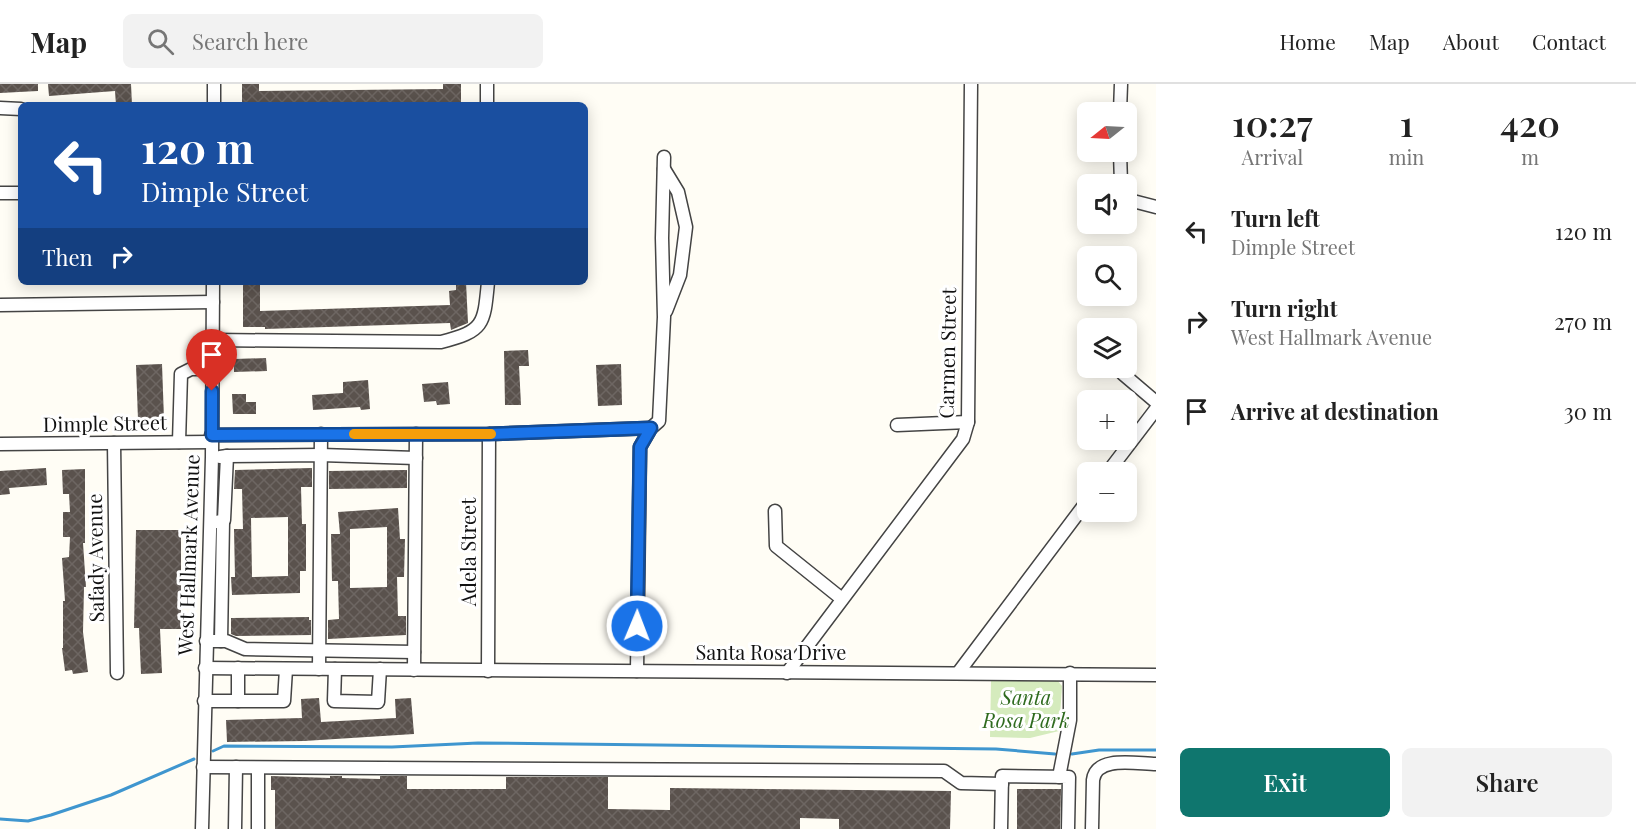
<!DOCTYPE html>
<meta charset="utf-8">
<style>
:root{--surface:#fff;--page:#f2f2f2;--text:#222;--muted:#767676;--line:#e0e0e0;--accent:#0f766e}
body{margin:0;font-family:"Playfair Display",serif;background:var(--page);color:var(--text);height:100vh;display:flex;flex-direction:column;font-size:22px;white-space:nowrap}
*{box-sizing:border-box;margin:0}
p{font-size:20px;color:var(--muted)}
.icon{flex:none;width:33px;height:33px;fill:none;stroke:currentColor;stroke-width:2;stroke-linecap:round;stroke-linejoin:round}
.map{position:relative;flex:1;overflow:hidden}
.side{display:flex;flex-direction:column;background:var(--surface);width:480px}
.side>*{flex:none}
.guide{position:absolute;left:18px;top:18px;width:570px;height:183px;border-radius:9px;box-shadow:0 3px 15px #0003;background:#1a4fa0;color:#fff;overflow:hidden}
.needle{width:39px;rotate:252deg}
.controls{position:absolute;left:1077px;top:18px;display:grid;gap:12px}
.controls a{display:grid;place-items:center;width:60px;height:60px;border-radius:9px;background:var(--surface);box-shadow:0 3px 15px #0003;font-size:30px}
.pin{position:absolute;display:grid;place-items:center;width:51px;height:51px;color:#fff;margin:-62px -26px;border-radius:50% 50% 50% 0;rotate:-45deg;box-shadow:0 0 6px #0007}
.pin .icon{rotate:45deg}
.me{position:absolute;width:66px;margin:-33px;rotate:1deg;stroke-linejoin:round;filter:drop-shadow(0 0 4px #0008)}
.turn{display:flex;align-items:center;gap:21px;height:126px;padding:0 24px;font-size:27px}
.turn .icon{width:78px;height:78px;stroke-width:2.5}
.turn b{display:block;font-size:42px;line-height:51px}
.then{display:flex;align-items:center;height:57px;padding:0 24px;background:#0003;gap:12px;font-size:22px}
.eta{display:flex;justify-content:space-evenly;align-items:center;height:102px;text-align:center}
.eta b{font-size:36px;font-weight:600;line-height:42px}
.action{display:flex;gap:12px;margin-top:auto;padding:12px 24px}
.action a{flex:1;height:69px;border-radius:9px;background:var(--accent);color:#fff;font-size:24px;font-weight:600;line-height:69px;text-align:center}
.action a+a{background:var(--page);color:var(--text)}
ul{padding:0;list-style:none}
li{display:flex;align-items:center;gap:18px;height:90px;padding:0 24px}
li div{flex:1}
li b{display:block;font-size:22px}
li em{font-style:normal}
header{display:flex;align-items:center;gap:36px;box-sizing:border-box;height:84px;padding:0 30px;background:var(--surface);border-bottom:2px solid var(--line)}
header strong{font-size:28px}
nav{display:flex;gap:33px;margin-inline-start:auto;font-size:21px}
.search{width:420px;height:54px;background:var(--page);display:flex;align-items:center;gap:15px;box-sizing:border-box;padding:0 21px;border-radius:9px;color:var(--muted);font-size:22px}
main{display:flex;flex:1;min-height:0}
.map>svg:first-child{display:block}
.park{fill:#d5ebbd}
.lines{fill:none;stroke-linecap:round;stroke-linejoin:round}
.stream{stroke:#3f96cf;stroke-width:3}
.building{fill:url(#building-cross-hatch);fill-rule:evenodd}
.minor-casing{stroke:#444;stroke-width:15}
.minor{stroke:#fff;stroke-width:12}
.route-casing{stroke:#114b97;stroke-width:15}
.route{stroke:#1a73e8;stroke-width:10}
.slow{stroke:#f59e0b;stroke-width:10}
.labels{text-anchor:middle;stroke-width:6;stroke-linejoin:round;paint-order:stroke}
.street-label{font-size:20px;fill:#111;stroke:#fff}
.park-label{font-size:20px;font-style:italic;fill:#2f6b1f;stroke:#fff}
</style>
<header>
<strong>Map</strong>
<div class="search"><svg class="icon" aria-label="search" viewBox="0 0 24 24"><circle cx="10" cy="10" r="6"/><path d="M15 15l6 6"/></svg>Search here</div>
<nav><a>Home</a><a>Map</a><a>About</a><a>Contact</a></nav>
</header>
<main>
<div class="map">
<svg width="1156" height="745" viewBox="0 0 1156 745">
<defs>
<pattern id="building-cross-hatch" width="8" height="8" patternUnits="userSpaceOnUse" patternTransform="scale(1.5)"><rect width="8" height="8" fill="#5a524d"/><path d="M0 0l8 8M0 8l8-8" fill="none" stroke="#6d6662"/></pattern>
</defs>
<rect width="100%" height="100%" fill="#fffdf5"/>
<!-- park -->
<polygon class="park" points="1057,596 1062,602 1059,647 1030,654 990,653 991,597"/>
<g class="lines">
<!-- stream -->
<g class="stream">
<polyline points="213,667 224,662 392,663 478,659 996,665 1055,670"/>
<polyline points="1072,670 1099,666 1156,666"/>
<polyline points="0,735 28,737 51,731 111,711 194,675"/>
</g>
</g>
<!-- building -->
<g class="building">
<polygon points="0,0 38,0 38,7 0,9"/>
<polygon points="48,0 131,0 132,21 116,21 115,7 49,12"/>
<polygon points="242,0 259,0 259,7 443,5 443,0 461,0 461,21 242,21"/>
<polygon points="243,198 260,198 260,227 450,221 449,207 456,206 456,198 466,198 468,239 451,246 450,239 265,245 265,243 243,243"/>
<polygon points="528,266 529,282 519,282 521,321 505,321 504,267"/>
<polygon points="266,274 267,287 234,288 234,275"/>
<polygon points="162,280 164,335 138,336 136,281"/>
<polygon points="621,280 622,321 598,322 596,281"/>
<polygon points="368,296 370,325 361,326 360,323 313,326 312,311 343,309 343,298"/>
<polygon points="448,298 450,320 437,321 436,317 424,318 422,300"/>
<polygon points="232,310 246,310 246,318 256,318 256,330 233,330"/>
<polygon points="46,384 47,401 9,404 10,410 0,411 0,387"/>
<path d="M312,384V403H301L302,440H306V487H300V509L232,511L231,493H235L234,445H243L242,405H234L235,386ZM288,433V492L252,493L251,434Z"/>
<polygon points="85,385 85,459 83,459 86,503 84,503 83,548 88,588 73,590 72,586 65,587 62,564 63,564 63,517 65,517 62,474 69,473 70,453 63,453 63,428 70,428 69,410 63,410 62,386"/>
<polygon points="407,386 407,404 329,405 329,387"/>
<path d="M398,424L400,455H405L404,493H397L398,532H406V551L328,555V536L339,535L338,497H332L331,450H340L338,428ZM387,443V503L350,504V445Z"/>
<polygon points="136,446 181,446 181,545 160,545 162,589 141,590 139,544 134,544"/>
<polygon points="309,533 309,536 311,536 311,551 236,552 231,550 231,534"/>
<polygon points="319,614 321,638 396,634 395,615 411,614 414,650 304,657 227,658 226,636 302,634 301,615"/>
<polygon points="271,692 330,694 330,692 342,692 342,694 380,695 380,692 407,692 407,705 506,705 506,693 608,693 608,725 670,726 670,704 951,707 950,745 839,745 839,735 800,734 800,745 275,745 275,706 271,706"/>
<polygon points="1017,705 1061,705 1060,745 1017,745"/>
</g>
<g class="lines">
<!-- minor casing -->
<g class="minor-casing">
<g id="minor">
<polyline points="214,21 214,0"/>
<polyline points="487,21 487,0"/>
<polyline points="0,24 21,25"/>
<polyline points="1120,28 1121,0"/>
<polyline points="1120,68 1121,100"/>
<polyline points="664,85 678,108 686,143 680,191 666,227"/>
<polyline points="0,109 21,109"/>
<polyline points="1126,112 1129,116 1156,123"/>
<polyline points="0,221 213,218"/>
<path d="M213,256L441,258C484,247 484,241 488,198"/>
<polyline points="1122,284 1123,290 1156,318"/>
<polyline points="897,341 968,338"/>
<polyline points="211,351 489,350 651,344"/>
<polyline points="179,358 181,290 191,285 212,285"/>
<polyline points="114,359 117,589"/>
<polyline points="0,360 211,358"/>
<polyline points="227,372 321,371 416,374"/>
<polyline points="1108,388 1156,325"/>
<polyline points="775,427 776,462 842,515"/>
<polyline points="216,438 224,436 227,372 220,373"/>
<polyline points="206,557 226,557 245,565 414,568"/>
<polyline points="221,557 223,437"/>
<polyline points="205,584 1156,591"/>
<polyline points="319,585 321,350"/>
<polyline points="335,585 334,617 378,618 380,585"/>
<polyline points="414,586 416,350"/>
<polyline points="488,587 489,350"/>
<polyline points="637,587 640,363 651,344 659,337 664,233 662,154 664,73"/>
<polyline points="787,589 963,355 968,338 971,0"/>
<polyline points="958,589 1088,416"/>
<polyline points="204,617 284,617 286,585"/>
<polyline points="238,617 238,584"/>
<polyline points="203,683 944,687 961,699 1002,700"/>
<polyline points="1059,693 1070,636 1070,589"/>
<polyline points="202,745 212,373 213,198"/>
<polyline points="235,745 236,683"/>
<polyline points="258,745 258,684"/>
<polyline points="1001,745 1002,692 1069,693 1068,745"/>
<path d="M1092,745L1093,696C1096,671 1137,680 1156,680"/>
</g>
</g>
<!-- minor -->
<use href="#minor" class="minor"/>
</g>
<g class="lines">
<!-- route casing -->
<g class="route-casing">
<polyline id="route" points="212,307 212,351 489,350 651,344 640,363 637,542"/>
</g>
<!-- route -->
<use href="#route" class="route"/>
<!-- slow -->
<polyline class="slow" points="354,350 491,350"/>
</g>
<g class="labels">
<!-- street labels -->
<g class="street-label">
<text transform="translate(948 269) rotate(-89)" y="7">Carmen Street</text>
<text transform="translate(105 340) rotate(-1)" y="7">Dimple Street</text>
<text transform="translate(469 468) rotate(-90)" y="7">Adela Street</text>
<text transform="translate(189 471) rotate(-88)" y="7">West Hallmark Avenue</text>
<text transform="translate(96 474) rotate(-91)" y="7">Safady Avenue</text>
<text x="771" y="576">Santa Rosa Drive</text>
</g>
<!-- park labels -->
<g class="park-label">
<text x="1026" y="621">Santa<tspan x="1026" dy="23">Rosa Park</tspan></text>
</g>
</g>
</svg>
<div class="controls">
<a><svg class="needle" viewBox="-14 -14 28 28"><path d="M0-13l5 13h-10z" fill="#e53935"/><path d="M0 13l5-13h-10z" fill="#767676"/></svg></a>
<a><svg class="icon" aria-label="sound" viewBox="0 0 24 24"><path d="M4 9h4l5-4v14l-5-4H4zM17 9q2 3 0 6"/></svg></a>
<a><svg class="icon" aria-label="search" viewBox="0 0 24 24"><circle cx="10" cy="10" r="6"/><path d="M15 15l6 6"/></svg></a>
<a><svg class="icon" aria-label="layers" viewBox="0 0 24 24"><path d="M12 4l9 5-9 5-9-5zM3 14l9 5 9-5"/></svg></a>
<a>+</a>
<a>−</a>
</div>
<div class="pin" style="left:212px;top:307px;background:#d93025"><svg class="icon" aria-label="arrive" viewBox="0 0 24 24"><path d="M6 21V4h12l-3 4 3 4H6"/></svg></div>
<svg class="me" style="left:637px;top:542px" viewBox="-20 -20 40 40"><circle r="17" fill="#1a73e8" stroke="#fff" stroke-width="3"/><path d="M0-11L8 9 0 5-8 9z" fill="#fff"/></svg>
<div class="guide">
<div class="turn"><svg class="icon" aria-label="left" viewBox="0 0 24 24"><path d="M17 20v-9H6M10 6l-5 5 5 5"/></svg><div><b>120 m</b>Dimple Street</div></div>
<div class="then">Then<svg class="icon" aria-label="right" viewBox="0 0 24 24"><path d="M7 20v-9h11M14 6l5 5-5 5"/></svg></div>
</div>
</div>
<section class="side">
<div class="eta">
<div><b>10:27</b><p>Arrival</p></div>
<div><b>1</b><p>min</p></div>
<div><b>420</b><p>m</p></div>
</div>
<ul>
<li><svg class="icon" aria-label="left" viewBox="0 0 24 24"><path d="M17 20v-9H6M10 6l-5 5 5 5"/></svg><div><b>Turn left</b><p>Dimple Street</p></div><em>120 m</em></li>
<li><svg class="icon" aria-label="right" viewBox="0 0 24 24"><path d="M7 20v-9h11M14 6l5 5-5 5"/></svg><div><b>Turn right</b><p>West Hallmark Avenue</p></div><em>270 m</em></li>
<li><svg class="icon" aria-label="arrive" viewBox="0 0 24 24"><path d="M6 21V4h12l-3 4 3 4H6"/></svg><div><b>Arrive at destination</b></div><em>30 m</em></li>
</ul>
<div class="action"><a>Exit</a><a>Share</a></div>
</section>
</main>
